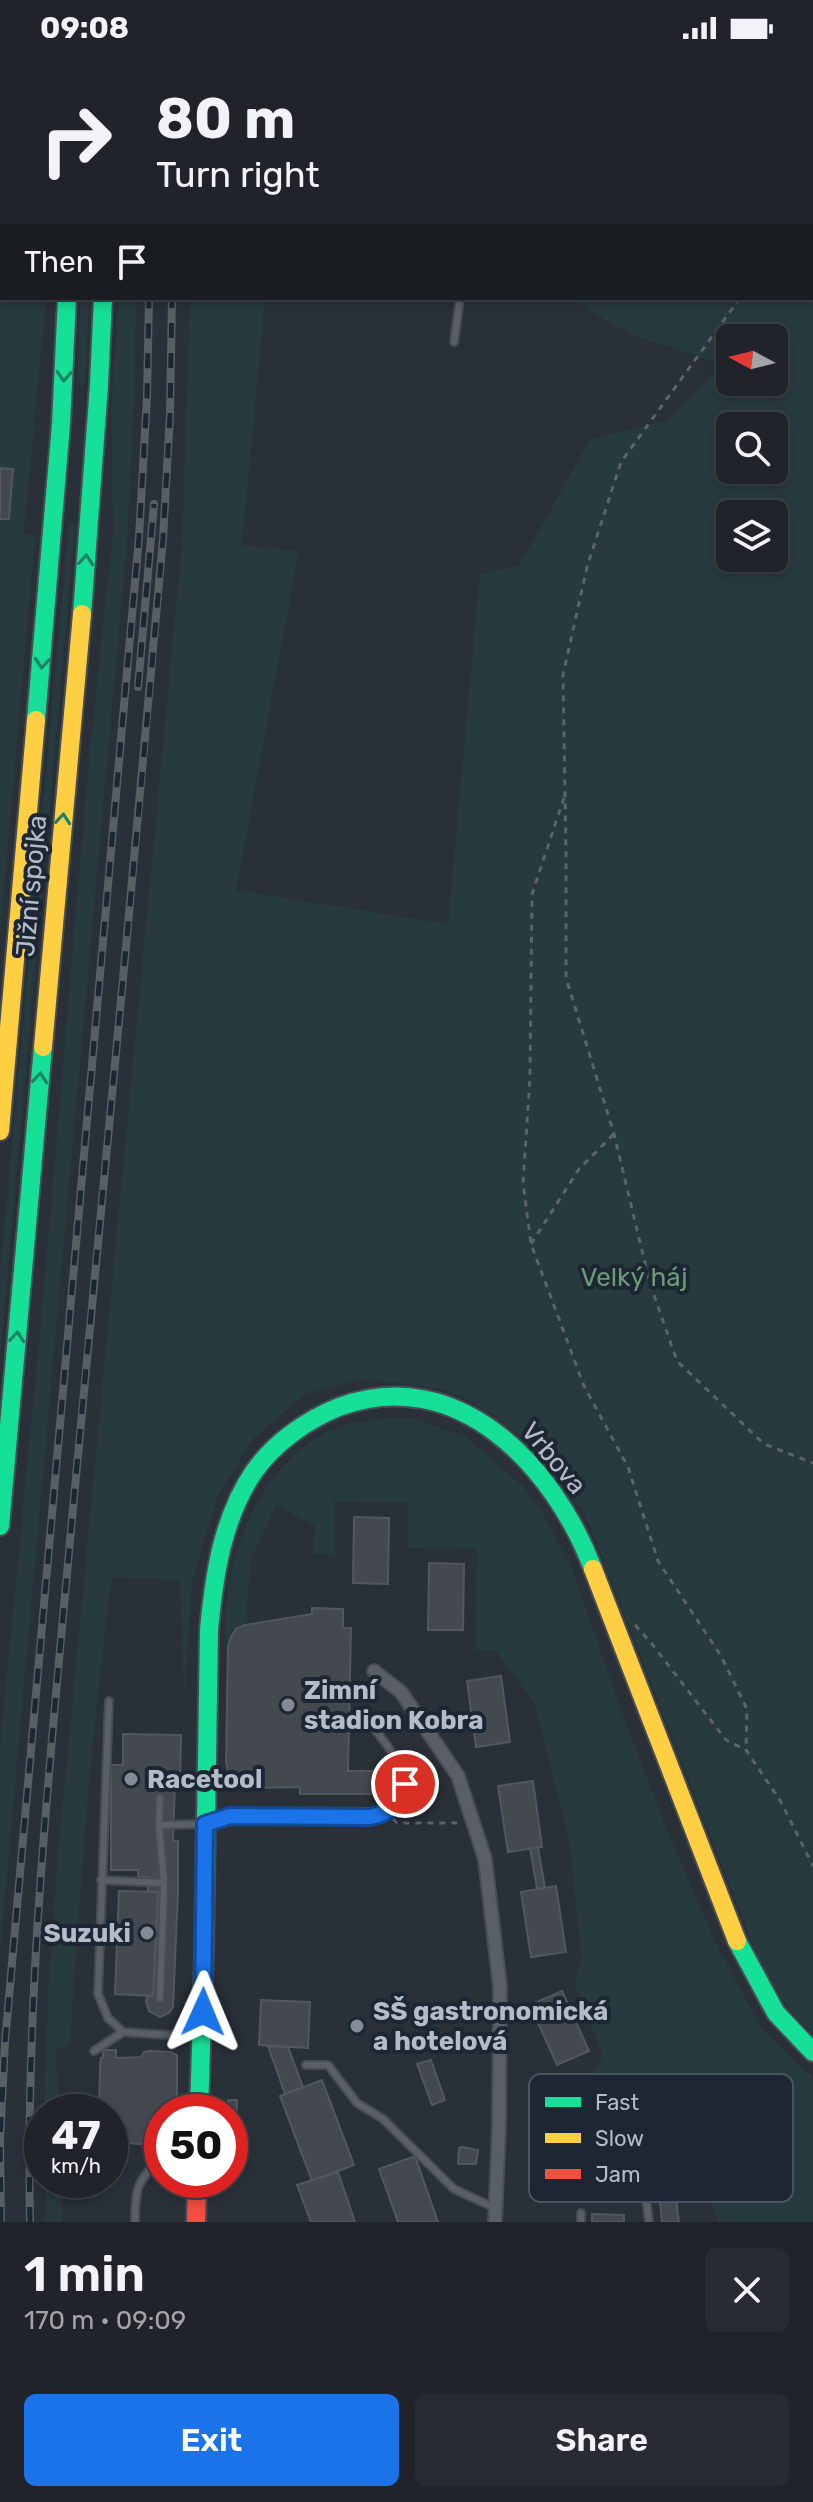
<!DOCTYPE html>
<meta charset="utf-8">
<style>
:root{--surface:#20242a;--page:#282c32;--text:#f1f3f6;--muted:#a2a4a8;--line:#3d4147;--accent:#1a73e8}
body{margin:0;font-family:Rubik,sans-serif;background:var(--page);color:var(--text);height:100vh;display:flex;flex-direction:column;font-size:30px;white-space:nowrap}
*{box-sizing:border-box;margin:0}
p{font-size:26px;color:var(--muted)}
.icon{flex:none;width:44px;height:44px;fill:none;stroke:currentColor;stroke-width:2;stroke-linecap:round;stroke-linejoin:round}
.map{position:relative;height:2166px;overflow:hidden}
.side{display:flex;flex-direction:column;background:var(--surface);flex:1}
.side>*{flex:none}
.guide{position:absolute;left:0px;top:0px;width:814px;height:244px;box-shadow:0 4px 12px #0003,0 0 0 2px var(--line);background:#20242a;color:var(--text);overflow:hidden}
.needle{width:52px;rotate:277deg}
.controls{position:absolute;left:716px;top:268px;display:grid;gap:16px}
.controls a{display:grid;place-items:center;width:72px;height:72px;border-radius:12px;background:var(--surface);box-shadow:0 4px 12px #0003,0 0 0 2px var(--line);font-size:40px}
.speed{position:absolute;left:24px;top:2038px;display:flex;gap:16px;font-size:40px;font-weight:700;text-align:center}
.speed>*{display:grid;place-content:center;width:104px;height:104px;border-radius:50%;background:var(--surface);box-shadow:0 4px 12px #0003,0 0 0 2px var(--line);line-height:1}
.speed small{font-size:20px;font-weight:400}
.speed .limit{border:12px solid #d22;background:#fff;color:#111}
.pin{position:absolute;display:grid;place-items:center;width:68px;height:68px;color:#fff;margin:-34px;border:4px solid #fff;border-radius:50%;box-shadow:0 2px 8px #0007}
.me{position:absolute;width:88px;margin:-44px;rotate:1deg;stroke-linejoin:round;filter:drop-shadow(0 0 6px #0008)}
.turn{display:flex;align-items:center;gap:28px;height:168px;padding:0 24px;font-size:36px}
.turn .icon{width:104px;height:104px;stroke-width:2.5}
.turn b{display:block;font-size:56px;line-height:68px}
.then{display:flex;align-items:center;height:76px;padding:0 24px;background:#0003;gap:16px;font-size:30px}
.round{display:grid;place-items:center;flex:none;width:84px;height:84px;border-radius:12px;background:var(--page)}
.headline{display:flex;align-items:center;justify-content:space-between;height:136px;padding:0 24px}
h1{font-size:48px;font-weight:600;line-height:60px}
.cta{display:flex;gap:16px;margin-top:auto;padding:16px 24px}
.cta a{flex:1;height:92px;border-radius:12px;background:var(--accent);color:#fff;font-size:32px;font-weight:600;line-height:92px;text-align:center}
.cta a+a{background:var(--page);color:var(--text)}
.status{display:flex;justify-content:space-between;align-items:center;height:56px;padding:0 40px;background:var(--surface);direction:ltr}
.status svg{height:22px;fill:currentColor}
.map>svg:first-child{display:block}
.green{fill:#273a3e;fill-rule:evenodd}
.building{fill:#444950;stroke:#52575f;stroke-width:2}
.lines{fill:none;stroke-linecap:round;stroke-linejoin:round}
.lane-casing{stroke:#484c53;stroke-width:10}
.street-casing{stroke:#484c53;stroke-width:16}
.fast-casing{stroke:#484c53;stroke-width:22}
.slow-casing{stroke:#484c53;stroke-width:22}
.jam-casing{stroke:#484c53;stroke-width:22}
.path{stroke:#5d636a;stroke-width:3;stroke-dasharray:6 6;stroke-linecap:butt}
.lane{stroke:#5a5e66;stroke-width:6}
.street{stroke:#5a5e66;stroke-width:12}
.fast{stroke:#16e098;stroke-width:18}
.slow{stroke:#ffcf43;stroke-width:18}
.jam{stroke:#f24e42;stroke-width:18}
.rail-casing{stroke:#595d64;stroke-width:8}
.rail{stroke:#1d2633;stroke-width:5;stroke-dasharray:15;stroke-linecap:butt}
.oneway{stroke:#1a8366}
.route-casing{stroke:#114b97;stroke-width:20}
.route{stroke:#1a73e8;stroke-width:14}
.poi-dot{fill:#848b96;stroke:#1d2633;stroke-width:3}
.labels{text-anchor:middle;stroke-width:8;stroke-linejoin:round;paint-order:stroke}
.street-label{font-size:26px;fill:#b4bcc9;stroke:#1d2633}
.park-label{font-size:26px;fill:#6b9a76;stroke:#1d2633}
.poi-label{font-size:26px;font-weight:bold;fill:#b4bcc9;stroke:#1d2633;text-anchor:start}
.key{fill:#1d2633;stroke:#4a5360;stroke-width:2}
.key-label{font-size:22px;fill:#b4bcc9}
</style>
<div class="status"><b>09:08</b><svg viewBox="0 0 49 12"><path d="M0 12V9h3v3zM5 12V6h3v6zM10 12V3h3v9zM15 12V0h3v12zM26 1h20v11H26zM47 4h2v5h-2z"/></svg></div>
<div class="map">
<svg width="813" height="2166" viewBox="0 0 813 2166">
<rect width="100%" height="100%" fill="#2a3038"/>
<!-- green -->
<g class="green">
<polygon points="0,0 51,0 51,2 2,2 2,242 46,242 24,476 35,480 0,881"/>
<path d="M655,0H813V1978L787,1951L762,1912L586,1460L539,1392L472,1345L443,1333L364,1323L305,1338L254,1382L217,1441L192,1527L184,1646L180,1524L112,1521C91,1676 80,1831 70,1986L56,1995L59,2056H44L48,1939L58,1799L182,488L190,242H265L242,489L299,495L236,834L448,868L480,518L519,510L590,383L669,364L722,308L632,279L576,247L577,242H812V2H653ZM730,282H774V326H730ZM730,370H774V414H730ZM730,458H774V502H730Z"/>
<polygon points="81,242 89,242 85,327 82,331 77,326"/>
<polygon points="119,242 136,242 134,345 127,485 0,1895 0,1692 42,1255 89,704 113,475 111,355"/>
<polygon points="69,466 74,467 75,470 0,1303 0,1218"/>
<path d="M378,1363H416L467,1382L524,1431L544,1459L573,1515L615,1638L664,1767L716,1888L762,1973L813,2023V2166H719L663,2042L599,2068L584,2028L603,2000L575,1930L581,1899L570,1786L535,1648L496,1595L475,1594L477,1493L407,1492L408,1447L334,1445L335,1500L313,1497L315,1470L276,1449L251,1503L245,1569L233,1577L228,1590C223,1577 226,1562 227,1548C233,1482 262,1416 319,1380C336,1369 359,1366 378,1363Z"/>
<polygon points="45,2124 61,2124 63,2166 47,2166"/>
</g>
<!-- building -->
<g class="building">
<polygon points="0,412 13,413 9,463 0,463"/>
<polygon points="354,1461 389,1462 388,1528 353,1527"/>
<polygon points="429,1507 464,1508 463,1574 428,1574"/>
<polygon points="312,1552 343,1553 343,1572 351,1572 348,1715 378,1715 378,1738 300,1738 300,1731 248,1732 237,1727 228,1716 226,1707 228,1590 231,1581 236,1573 245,1569 312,1558"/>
<polygon points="501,1620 510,1686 476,1691 467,1625"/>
<polygon points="123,1678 181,1679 180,1729 175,1729 173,1785 178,1785 178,1837 173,1951 169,1957 160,1961 149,1955 146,1946 147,1940 153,1940 158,1836 148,1836 148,1821 138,1821 138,1814 111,1814 111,1709 123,1709"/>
<polygon points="533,1725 542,1791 508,1796 498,1730"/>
<polygon points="538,1791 545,1832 537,1833 530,1792"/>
<polygon points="556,1830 566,1896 531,1901 521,1836"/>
<polygon points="119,1835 158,1836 153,1940 115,1938"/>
<polygon points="562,1935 589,1995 557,2009 530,1949"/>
<polygon points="261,1944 310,1946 308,1992 259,1989"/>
<polygon points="268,1990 288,1991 303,2031 285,2038"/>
<polygon points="103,1994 116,1994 116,2002 141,2001 144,1996 150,1995 171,1996 177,1999 177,2056 162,2056 162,2065 158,2065 157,2089 110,2086 110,2056 99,2056 100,2010 101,2002 103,2002"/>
<polygon points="431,2004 445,2044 432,2049 417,2008"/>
<polygon points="322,2024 354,2109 312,2125 280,2040"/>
<polygon points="228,2044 237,2044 236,2080 230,2080"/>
<polygon points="666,2070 686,2114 673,2119 679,2166 662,2166 658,2127 638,2083"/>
<polygon points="462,2091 478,2094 476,2108 458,2108 459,2092"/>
<polygon points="415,2100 438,2166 398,2166 379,2113"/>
<polygon points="338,2116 355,2166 311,2166 297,2129"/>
<polygon points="592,2158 624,2159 624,2166 592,2166"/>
</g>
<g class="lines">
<!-- lane casing -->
<g class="lane-casing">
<g id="lane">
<polyline points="490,2 490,0"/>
<polyline points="454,286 460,242"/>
<polyline points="109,1645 98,1938 108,1962 123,1976 198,1981"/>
<polyline points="160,1742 159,1769 164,1827 160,1942"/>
<path d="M159,1769L205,1768L230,1760L370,1761C432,1747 397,1700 372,1670"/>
<polyline points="101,1824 164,1827"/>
<polyline points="94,1995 123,1976"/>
<polyline points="306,2009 328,2009 357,2047 383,2063 454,2133 495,2152"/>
<polyline points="619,2067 644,2125 649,2166"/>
<path d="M135,2166C135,2133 137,2124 162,2101"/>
<polyline points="581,2166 581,2157"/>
</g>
</g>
<!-- street casing -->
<g class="street-casing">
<polyline id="street" points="374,1615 401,1636 458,1720 485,1803 500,1931 499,2073 495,2166"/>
</g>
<!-- fast casing -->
<g class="fast-casing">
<g id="fast">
<polyline points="70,0 70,2"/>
<polyline points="82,558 99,329 103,242"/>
<polyline points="36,664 61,368 67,242"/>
<polyline points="0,1470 43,991"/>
<polyline points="737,1885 776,1957 813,1996"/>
<path d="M199,2056L204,1897L209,1574C214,1520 222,1464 253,1417C273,1388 306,1364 339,1351C458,1307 554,1410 593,1513"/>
</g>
</g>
<!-- slow casing -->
<g class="slow-casing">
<g id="slow">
<polyline points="43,991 82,558"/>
<polyline points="0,1075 36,664"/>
<polyline points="593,1513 737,1885"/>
</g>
</g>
<!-- jam casing -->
<g class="jam-casing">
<g id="jam">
<polyline points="107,0 107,2"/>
<polyline points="196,2166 197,2124"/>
</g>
</g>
<!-- path -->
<g class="path">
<polyline points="588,0 590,2"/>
<polyline points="0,125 2,123"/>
<polyline points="812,183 813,182"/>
<polyline points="740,242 621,406 587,511 563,619 566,799 566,922 614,1078 650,1228 677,1305 764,1388 813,1407"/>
<polyline points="564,742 532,838 530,1021 523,1127 531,1188 584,1330 628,1411 658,1505 721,1600 747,1653 746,1694"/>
<polyline points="531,1188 579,1113 614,1078"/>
<polyline points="635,1569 652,1588 726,1684 746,1694 781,1746 813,1810"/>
<polyline points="393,1763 397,1767 459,1767"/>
</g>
<!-- lane -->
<use href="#lane" class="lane"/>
<!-- street -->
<use href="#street" class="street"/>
<!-- fast -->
<use href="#fast" class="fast"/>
<!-- slow -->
<use href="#slow" class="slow"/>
<!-- jam -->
<use href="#jam" class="jam"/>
<!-- rail casing -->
<g class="rail-casing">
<g id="rail">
<polyline points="154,2 154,0"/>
<polyline points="177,2 177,0"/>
<polyline points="138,631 154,448"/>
<polyline points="1,2166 0,2084 5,1986 139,481 147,341 149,242"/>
<path d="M30,2166C25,1931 51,1697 72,1463C102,1136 135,810 163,483L170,359L172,242"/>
</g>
</g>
<!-- rail -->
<use href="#rail" class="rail"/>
</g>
<!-- one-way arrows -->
<defs><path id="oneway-chevron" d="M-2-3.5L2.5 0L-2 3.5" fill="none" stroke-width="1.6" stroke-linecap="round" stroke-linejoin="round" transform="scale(2)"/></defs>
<g class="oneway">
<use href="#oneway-chevron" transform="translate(64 320) rotate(93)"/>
<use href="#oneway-chevron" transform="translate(86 504) rotate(-85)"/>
<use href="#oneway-chevron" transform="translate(42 607) rotate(95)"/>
<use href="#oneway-chevron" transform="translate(63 763) rotate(-85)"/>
<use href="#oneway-chevron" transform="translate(40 1022) rotate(-85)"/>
<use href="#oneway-chevron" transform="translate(17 1281) rotate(-85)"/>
</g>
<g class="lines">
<!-- route casing -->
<g class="route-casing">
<path id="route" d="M203,1956L205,1768L230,1760L370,1761C393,1756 397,1749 405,1728"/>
</g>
<!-- route -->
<use href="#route" class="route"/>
</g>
<!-- markers -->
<g class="poi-dot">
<circle cx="288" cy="1649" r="8"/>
<circle cx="131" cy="1723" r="8"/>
<circle cx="147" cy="1877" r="8"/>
<circle cx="357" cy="1970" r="8"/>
</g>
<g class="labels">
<!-- street labels -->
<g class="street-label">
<text transform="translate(31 830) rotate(-85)" y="9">Jižní spojka</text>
<text transform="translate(554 1402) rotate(50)" y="9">Vrbova</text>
</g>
<!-- park labels -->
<g class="park-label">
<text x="634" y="1230">Velký háj</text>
</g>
<!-- poi labels -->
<g class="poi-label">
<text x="304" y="1643">Zimní<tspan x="304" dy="30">stadion Kobra</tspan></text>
<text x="147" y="1732">Racetool</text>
<text x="131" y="1886" text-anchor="end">Suzuki</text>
<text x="373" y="1964">SŠ gastronomická<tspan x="373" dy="30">a hotelová</tspan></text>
</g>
</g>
<!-- legend -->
<rect x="529" y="2018" width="264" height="128" rx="12" class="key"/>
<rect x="545" y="2041" width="36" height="10" fill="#16e098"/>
<rect x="545" y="2077" width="36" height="10" fill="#ffcf43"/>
<rect x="545" y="2113" width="36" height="10" fill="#f24e42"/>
<g class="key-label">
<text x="595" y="2054">Fast</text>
<text x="595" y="2090">Slow</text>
<text x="595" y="2126">Jam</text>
</g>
</svg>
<div class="controls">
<a><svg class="needle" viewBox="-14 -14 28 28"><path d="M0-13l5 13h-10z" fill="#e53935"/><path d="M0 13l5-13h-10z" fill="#a2a4a8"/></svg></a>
<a><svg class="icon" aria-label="search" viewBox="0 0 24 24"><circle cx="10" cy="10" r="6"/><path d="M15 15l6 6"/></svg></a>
<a><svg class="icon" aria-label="layers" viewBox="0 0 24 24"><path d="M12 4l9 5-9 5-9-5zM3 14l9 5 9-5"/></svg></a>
</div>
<div class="speed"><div>47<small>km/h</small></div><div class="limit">50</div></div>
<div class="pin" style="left:405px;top:1728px;background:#d93025"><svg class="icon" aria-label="arrive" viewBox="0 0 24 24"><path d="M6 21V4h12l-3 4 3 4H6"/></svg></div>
<svg class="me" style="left:203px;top:1956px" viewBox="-20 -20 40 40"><path d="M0-17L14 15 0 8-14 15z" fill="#1a73e8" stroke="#fff" stroke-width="4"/></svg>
<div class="guide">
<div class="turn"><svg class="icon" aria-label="right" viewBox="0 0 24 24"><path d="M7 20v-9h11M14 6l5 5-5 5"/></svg><div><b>80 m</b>Turn right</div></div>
<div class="then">Then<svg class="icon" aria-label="arrive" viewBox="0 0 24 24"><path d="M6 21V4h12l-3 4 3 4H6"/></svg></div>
</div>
</div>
<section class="side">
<div class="headline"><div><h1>1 min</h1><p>170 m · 09:09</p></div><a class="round"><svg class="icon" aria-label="close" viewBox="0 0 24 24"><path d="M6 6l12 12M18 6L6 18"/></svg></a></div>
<div class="cta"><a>Exit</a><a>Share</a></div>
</section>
